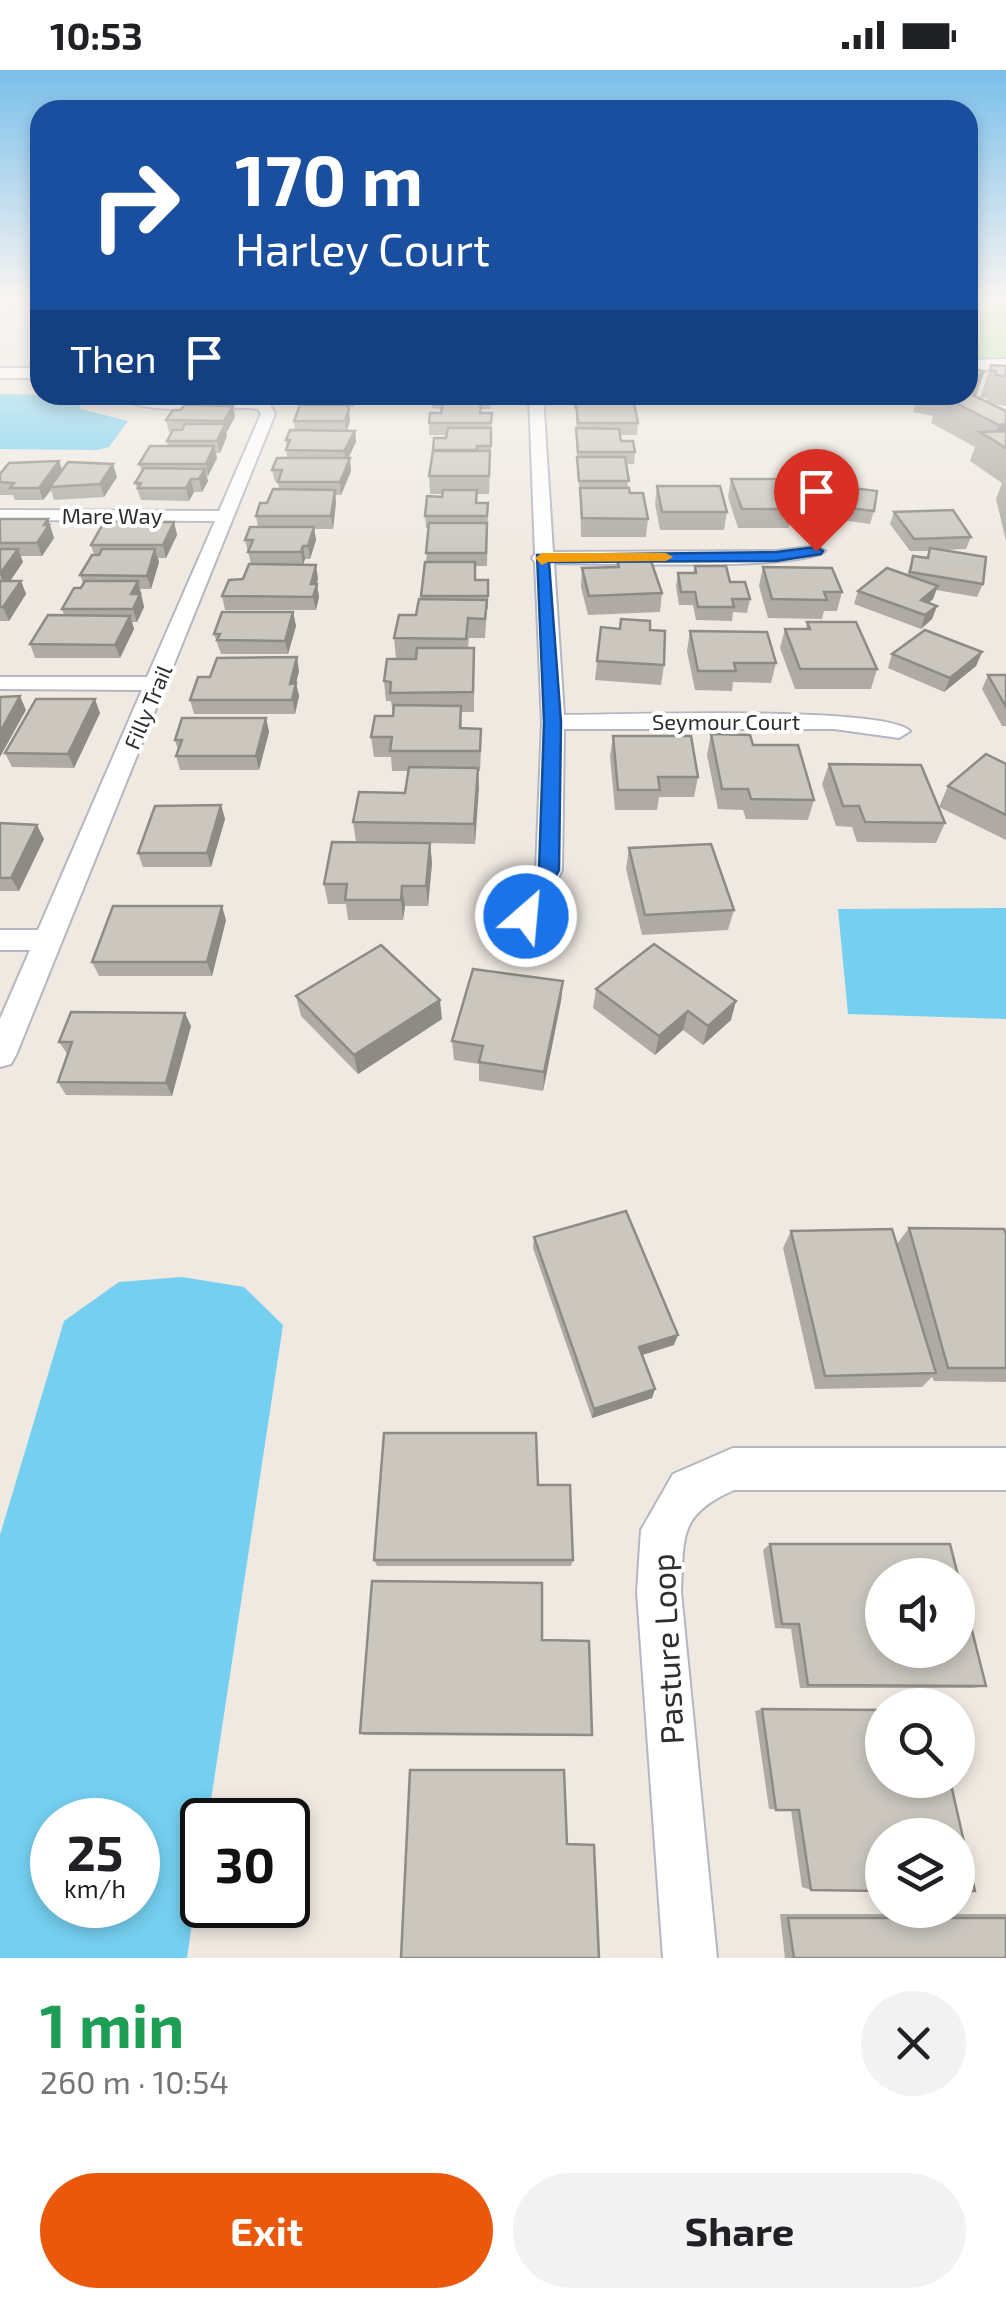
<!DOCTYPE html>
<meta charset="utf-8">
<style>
:root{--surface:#fff;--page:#f2f2f2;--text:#202124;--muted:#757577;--accent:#ea580c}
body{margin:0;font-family:"Exo 2",sans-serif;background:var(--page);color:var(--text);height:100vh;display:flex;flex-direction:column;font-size:38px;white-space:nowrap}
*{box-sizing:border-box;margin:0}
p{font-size:32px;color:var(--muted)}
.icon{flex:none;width:55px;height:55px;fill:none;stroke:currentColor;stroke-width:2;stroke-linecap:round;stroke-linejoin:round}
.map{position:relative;height:1888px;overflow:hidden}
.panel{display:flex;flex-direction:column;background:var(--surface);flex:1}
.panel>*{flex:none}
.hud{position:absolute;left:30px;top:30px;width:948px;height:305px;border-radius:30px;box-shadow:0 5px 15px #0003;background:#1a4fa0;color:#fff;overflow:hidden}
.fabs{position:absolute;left:865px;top:1488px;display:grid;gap:20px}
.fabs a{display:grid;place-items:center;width:110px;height:110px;border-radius:50%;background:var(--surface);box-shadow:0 5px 15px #0003;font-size:50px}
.speed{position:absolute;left:30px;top:1728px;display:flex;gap:20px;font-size:50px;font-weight:700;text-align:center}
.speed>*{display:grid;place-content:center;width:130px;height:130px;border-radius:50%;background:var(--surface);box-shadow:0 5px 15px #0003;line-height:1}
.speed small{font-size:25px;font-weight:400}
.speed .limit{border:5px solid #111;border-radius:15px;background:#fff;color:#111}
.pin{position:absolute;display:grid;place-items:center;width:85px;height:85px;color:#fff;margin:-102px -42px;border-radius:50% 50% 50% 0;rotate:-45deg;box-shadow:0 0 10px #0007}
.pin .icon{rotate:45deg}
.me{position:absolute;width:110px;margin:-55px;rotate:27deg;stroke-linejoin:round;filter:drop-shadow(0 0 8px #0008)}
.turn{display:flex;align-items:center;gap:35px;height:210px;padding:0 40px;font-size:45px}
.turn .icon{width:130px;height:130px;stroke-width:2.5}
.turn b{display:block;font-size:70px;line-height:85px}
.then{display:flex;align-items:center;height:95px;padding:0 40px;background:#0003;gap:20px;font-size:38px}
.round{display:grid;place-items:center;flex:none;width:105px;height:105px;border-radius:52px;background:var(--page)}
.headline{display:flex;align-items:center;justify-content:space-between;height:170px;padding:0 40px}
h1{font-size:60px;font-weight:700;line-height:75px;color:#1e9e55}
.button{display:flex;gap:20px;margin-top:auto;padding:20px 40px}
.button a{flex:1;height:115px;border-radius:60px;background:var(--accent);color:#fff;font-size:40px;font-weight:700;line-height:115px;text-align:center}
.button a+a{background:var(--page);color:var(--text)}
.status{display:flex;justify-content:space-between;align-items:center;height:70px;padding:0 50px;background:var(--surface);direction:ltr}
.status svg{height:28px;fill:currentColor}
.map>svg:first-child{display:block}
.green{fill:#b6e59e}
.water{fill:#75cff0;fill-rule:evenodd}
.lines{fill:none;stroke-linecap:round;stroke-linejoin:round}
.minor-casing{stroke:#b4b7c1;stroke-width:4}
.tertiary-casing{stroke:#b4b7c1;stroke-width:4}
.minor{fill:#fff;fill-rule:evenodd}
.tertiary{fill:#fff;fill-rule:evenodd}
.wall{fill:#afaba4}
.shaded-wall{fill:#8e8b86}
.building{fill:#cbc7bf;stroke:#8e8b86;stroke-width:2.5;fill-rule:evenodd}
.route{fill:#1a73e8;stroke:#114b97;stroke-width:2.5}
.slow{fill:#f59e0b}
.labels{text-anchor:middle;stroke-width:8;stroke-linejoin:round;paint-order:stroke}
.far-street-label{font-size:22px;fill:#2e2e2e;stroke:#fff}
.near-street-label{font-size:32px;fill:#2e2e2e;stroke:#fff}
</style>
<div class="status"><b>10:53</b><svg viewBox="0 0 49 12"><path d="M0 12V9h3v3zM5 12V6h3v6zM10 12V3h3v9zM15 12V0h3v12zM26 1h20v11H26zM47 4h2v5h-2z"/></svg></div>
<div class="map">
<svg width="1006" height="1888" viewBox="0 0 1006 1888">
<rect width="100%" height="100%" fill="#efe9e1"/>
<!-- green -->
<polygon class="green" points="968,230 1006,230 1006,291 968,292"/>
<!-- water -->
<g class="water">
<polygon points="0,324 73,325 81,339 128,351 109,377 97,380 0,379"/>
<polygon points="1006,838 1006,949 848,944 838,839"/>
<path d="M182,1207L244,1217L283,1255L208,1750H202V1784L187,1888H0V1465L64,1251L119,1212ZM52,1750H138V1835H52Z"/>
</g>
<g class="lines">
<!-- minor casing -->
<g class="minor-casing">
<g id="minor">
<path d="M117,325L264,331L269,332L275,344L16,985L11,994L0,997V949L30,880H0V860H38L142,620L0,619V607H147L215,451L0,450V440L219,441L261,344L258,339L249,338C214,337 144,347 117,325Z"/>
<path d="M529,325H543L553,482L776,481L816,476L825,481C800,501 598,493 554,493L564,645C616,645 885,635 910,661L899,668L834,659H564L562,800L536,853H516L512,846L536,800L542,652L535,492L532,488L535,484Z"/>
<path d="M733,1378H1006V1420H734C678,1445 684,1466 681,1522L717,1888H663L637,1522L641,1460L673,1404Z"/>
</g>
</g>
<!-- tertiary casing -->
<g class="tertiary-casing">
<g id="tertiary">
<polygon points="1006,289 1006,299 968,300 968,290"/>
<rect x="0" y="298" width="40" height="10"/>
</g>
</g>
<!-- minor -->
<use href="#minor" class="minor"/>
<!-- tertiary -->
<use href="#tertiary" class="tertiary"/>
</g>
<!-- wall -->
<g class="wall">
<polygon points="991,295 1006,296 1006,336 993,334 1006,341 1006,471 996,429 1002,413 970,391 975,377 931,353 933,346 913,342 918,325 968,325 984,302 976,326 986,331 987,328 980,328"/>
<polygon points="299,325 357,325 354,337 348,337 350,351 347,361 355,361 356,372 348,388 351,401 341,425 335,425 336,432 333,459 314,459 316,470 310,489 305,489 303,494 318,508 317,514 319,527 316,540 225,540 222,526 243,509 251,494 245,470 258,457 256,446 279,419 278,412 275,412 272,400 287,388 286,370 295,360 294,351 300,335"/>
<polygon points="432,325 492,325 490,339 481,339 481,343 492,343 489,424 477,424 477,433 488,433 487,496 476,496 476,510 488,510 488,539 487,539 485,568 469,568 468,578 474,578 474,642 461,642 462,658 481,679 480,701 478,701 475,774 430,773 432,793 428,836 405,836 403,850 348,850 346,834 328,834 324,814 356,772 353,752 405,723 408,701 392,701 391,687 374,687 371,667 393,646 391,631 386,631 384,611 416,589 396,588 394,568 416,545 421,529 425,492 426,492 429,458 426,458 425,446 442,427 442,424 430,424 429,406 447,365 429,365 429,353 441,343 442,339 432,338"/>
<polygon points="573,325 632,325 632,333 638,353 637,365 620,365 621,371 635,382 634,394 626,394 628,418 648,449 646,467 581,467 580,423 577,399 576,339 574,339"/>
<polygon points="235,347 226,362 227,366 220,383 216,383 217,388 208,406 206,406 208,411 202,422 194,422 189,431 141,430 135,413 142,403 139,394 168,376 167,371 172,362 169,362 166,350"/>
<polygon points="59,391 62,400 117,407 104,427 54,430 51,420 43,430 15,430 13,425 0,425 0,401 1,403"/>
<polygon points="731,409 804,434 800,452 790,452 789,458 738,458 728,427"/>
<polygon points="821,414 874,441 870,454 814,446"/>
<polygon points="657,416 727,442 724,460 660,460 655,434"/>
<polygon points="894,442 971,467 966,479 943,480 983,514 977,527 936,520 933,529 929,533 937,536 932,549 921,559 854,534 858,521 907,505 913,486 926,488 929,481 910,481 890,454"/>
<polygon points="0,449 48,449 54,468 42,486 20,486 23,492 10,511 21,511 26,524 9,551 0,551"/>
<polygon points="174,452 177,465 166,488 158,488 159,492 151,519 140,519 144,537 137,552 132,552 134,559 120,588 35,588 30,574 64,545 62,539 83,513 80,505 94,485 91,475"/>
<polygon points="617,489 662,523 660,542 588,545 581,517 582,498 616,497"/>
<polygon points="695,496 730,512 750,529 747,543 733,542 732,551 696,550 693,535 679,535 676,516 678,503 693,503"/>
<polygon points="763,497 842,522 837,541 824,541 822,549 768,548 759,516"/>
<polygon points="293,542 296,556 288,584 221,584 214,564"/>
<polygon points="807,552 877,599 871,619 795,619 780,578 785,559 806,559"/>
<polygon points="601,557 664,595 661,615 595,610"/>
<polygon points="690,561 776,593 771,613 733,612 732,621 695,620 687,581"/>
<polygon points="982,582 976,596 944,622 888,598 892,584"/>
<polygon points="299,601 296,613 299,626 295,644 194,644 190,630"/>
<polygon points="988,605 1006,605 1006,656 1002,656 982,619"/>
<polygon points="100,643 74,698 12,697 5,683"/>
<polygon points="266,648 269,662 259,700 180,700 176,686 178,680 175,670"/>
<polygon points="711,664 814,730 808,750 746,749 743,740 718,739 707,685"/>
<polygon points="613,666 698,707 694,727 659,727 657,740 615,740 610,686"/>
<polygon points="829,694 945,753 936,773 857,772 852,757 836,756 822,714"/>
<polygon points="1006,694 1006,770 939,737 948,716"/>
<polygon points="221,735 225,749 211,797 143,797 138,783"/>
<polygon points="0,753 44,769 19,821 0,821"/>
<polygon points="629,778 734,840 728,860 642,865 626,799"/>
<polygon points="226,850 212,906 99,906 92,892"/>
<polygon points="563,911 561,931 543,1021 479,1011 479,994 454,990 452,971"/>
<polygon points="596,919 731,950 703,975 683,960 655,985 593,938"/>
<polygon points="296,926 442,949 358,1004 301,946"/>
<polygon points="191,956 172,1026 66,1025 58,1012 68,985 59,972"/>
<polygon points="909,1158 1006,1164 1006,1312 934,1311 932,1307 922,1317 815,1319 783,1178 791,1161 904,1199 897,1174"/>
<polygon points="534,1167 674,1275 642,1285 655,1319 652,1328 592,1348 533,1178"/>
<polygon points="538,1415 573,1490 571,1496 377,1496 374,1490"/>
<polygon points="770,1474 986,1616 973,1618 800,1618 791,1559 775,1558 763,1480"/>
<polygon points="762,1639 882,1640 811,1820 802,1817 791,1740 769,1739 755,1641"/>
<polygon points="360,1663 592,1665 590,1666 364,1665"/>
<polygon points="780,1844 1006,1844 1006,1888 785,1888"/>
</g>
<!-- shaded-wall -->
<g class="shaded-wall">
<polygon points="984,302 975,329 968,325 968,311"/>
<polygon points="233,336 235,347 227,362 224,351"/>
<polygon points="349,339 350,351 346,363 345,351"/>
<polygon points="225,354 227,366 220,383 217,371"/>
<polygon points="1006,354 1006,378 993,370 999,355"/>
<polygon points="355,361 356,372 346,393 344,381"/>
<polygon points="214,376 217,388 208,406 206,394"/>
<polygon points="350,388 351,401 341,425 340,412"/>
<polygon points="59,391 63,403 50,417 51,420 43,430 39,418"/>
<polygon points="113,394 117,407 104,427 100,414"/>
<polygon points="205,399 208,411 202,422 199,409"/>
<polygon points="191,409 194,422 189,431 186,418"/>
<polygon points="335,420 336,432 333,459 331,446"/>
<polygon points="48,449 54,468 42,486 37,473"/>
<polygon points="174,452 177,465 166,488 163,475"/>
<polygon points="314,457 316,470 310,489 308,476"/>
<polygon points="303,476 305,489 303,495 301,482"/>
<polygon points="18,479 23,492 6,517 0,504"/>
<polygon points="155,479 159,492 151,519 147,506"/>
<polygon points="316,495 318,508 313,527 311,514"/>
<polygon points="21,511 26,524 9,551 3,537"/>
<polygon points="138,511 144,537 137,552 133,539 131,524"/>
<polygon points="317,514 319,527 316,540 313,527"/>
<polygon points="938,516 933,529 916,543 921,530"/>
<polygon points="937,536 932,549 921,559 925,545"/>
<polygon points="293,542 296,556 288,584 285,571"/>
<polygon points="130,546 134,559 120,588 115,575"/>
<polygon points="982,582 976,596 944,622 950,608"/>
<polygon points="297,587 299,601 296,613 299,626 295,644 290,614"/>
<polygon points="20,626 26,640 0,687 0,662"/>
<polygon points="95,629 100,643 74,698 68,684"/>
<polygon points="266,648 269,662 259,700 256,686"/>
<polygon points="478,698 479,718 475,774 474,754"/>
<polygon points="221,735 225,749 211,797 207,783"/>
<polygon points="37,755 44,769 19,821 11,808"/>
<polygon points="430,773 432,793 428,836 426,816"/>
<polygon points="402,816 405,836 403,850 401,830"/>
<polygon points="222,836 226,850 212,906 207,892"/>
<polygon points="563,911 561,931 543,1021 544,1002"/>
<polygon points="440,930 442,949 358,1004 354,985"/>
<polygon points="736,931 731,950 703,975 708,956"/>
<polygon points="688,941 683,960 655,985 659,966"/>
<polygon points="185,943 191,956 172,1026 166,1013"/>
<polygon points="678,1265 674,1275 636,1287 639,1277"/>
<polygon points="655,1319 652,1328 592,1348 594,1339"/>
</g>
<!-- building -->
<g class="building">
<polygon points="991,295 1006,296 1006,306 996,305 996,301 990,300"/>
<polygon points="968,296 984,302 968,311"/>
<polygon points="968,323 1006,341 1006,354 999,355 940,325 968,325"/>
<polygon points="432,325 490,325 490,328 432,327"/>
<polygon points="575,325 632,325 633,328 575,327"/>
<polygon points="443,332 481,333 480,343 492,343 491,353 429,353 430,343 441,343"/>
<polygon points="576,333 634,333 638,353 578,353"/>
<polygon points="184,335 233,336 224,351 166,350 173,340 181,340"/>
<polygon points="300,335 347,335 349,339 345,351 294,351"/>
<polygon points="185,354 225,354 217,371 167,371 173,360 182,360"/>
<polygon points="448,358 491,358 491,376 477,376 477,380 433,380 434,368 446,368"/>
<polygon points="576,358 619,359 621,371 633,371 635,382 578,382"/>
<polygon points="290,360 355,361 344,381 286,380 290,370 286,370"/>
<polygon points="1006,361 1006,378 980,362"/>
<polygon points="150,376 214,376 206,394 139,394"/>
<polygon points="433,381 490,381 489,406 429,406"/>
<polygon points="577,387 625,387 629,411 579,411"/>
<polygon points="277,388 350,388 340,412 278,412 282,400 272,400"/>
<polygon points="59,391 39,418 10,418 14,413 0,412 0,404 9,393"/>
<polygon points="68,392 113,394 100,414 50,417"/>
<polygon points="144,398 205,399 199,409 191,409 186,418 138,418 141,413 135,413"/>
<polygon points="731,409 793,409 804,434 790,434 793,439 742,439"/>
<polygon points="821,414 877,421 874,441 817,434"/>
<polygon points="657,416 720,416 727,442 662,442"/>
<polygon points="580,418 629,418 630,423 643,423 648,449 582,448"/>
<polygon points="273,419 335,420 331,446 256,446 260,433 267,433"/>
<polygon points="443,420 477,420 476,433 488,433 487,446 425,446 427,426 442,427"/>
<polygon points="953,440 971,467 914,469 894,442"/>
<polygon points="0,449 48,449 44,455 49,455 37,473 0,473"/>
<polygon points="104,452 174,452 163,475 91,475"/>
<polygon points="429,453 487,453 486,483 426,483"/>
<polygon points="250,457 314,457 308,476 303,476 301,482 248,482 253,470 245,470"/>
<polygon points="930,478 986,487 983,514 910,502 913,486 928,488"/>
<polygon points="0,479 18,479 0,504"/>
<polygon points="102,479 155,479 147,506 80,505 92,485 99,485"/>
<polygon points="650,488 662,523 589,526 582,498 619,497 617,489"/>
<polygon points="425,492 475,492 475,510 488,510 488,526 421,526"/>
<polygon points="249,494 316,495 311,514 317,514 313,527 222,526 229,510 243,509"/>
<polygon points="695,496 726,496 730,512 745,512 750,529 732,529 734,537 698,537 695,522 681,522 678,503 696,503"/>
<polygon points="763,497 832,498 842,522 824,522 827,530 772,529"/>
<polygon points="887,498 938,516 921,530 937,536 925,545 858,521"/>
<polygon points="0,511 21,511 3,537 0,537"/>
<polygon points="85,511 138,511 131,524 140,524 133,539 62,539 74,518 81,518"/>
<polygon points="419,529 487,530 485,549 468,548 466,569 394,568 399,545 416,545"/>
<polygon points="222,542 293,542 285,571 217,570 220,564 214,564"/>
<polygon points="48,545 130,546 115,575 30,574"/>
<polygon points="621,549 650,551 650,560 665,561 664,595 597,591 601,557 620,559"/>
<polygon points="807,552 856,552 877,599 800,599 785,559 810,559"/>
<polygon points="925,560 982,582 950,608 892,584"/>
<polygon points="690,561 767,562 776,593 734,593 736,601 698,601"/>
<polygon points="417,578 474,578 473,622 390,623 391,612 384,611 387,589 416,589"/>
<polygon points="297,587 290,614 296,613 292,630 190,630 198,607 210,607 217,588"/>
<polygon points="988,605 1006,605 1006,637"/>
<polygon points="20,626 0,662 0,627"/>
<polygon points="36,629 95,629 68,684 5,683"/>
<polygon points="394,635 461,636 460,658 481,659 480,681 390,681 392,667 371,667 375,646 393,646"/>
<polygon points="182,648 266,648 256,686 176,686 182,670 175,670"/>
<polygon points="711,664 750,665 753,675 798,675 814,730 751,729 748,719 722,719"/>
<polygon points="613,666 691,666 698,707 658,707 660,720 618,720"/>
<polygon points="986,684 1006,694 1006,745 948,716"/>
<polygon points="829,694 921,695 945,753 865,752 859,736 843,736"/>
<polygon points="409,697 478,698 474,754 353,752 359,722 405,723"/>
<polygon points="221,735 207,783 138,783 155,736"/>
<polygon points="0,753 37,755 11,808 0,808"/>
<polygon points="332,772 430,773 426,816 402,816 401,830 345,830 347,814 324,814"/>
<polygon points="711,774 734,840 645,845 629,778"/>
<polygon points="113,836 222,836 207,892 92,892"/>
<polygon points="654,874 736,931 708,956 688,941 659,966 596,919"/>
<polygon points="381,875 440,930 354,985 296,926"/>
<polygon points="473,899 563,911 544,1002 479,992 483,976 452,971"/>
<polygon points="71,942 185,943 166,1013 58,1012 72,972 59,972"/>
<polygon points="626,1141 678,1265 639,1277 655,1319 594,1339 534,1167"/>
<polygon points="909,1158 1004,1159 1006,1164 1006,1298 948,1298"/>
<polygon points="892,1159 936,1303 825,1306 791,1161"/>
<polygon points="384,1363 536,1363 538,1415 570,1415 573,1490 374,1490"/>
<path d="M770,1474H950L986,1616L808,1615L799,1554H782ZM882,1505H958V1580H882Z"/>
<polygon points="372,1511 542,1513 542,1570 589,1571 592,1665 360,1663"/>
<polygon points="762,1639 882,1640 882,1710 950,1710 975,1821 958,1821 958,1765 882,1765 882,1821 811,1820 799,1740 776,1740"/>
<polygon points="410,1700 564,1700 567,1774 594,1775 599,1888 401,1888"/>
<polygon points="788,1848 1006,1848 1006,1888 794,1888"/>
</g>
<!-- sky -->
<linearGradient id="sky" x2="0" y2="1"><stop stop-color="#7abfeb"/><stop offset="0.46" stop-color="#f8f5f2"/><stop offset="1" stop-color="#f8f5f2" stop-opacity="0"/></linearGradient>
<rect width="1006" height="495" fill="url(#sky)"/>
<!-- route -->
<polygon class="route" points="816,477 823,481 821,484 776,491 549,492 561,652 559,800 533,851 518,851 515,846 539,800 544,652 537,485 776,482"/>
<!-- slow -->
<polygon class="slow" points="542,483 666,483 673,487 666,491 548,492 542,495 535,488"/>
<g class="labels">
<!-- far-street labels -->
<g class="far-street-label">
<text x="112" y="454">Mare Way</text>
<text transform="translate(148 637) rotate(-67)" y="8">Filly Trail</text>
<text x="726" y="660">Seymour Court</text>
</g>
<!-- near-street labels -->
<g class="near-street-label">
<text transform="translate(668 1579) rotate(-93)" y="11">Pasture Loop</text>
</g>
</g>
</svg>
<div class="fabs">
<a><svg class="icon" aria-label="sound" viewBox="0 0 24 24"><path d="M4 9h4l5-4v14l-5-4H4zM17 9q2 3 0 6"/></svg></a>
<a><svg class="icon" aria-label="search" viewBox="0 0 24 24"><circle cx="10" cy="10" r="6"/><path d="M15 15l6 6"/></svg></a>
<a><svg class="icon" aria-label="layers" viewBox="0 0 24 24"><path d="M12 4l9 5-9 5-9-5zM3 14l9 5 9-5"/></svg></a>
</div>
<div class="speed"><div>25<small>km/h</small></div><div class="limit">30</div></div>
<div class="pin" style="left:816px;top:481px;background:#d93025"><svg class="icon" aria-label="arrive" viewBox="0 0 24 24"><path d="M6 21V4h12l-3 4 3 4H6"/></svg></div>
<svg class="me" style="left:526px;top:846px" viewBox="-20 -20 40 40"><circle r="17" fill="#1a73e8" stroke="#fff" stroke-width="3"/><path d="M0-11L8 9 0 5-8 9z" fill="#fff"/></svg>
<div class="hud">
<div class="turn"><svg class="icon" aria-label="right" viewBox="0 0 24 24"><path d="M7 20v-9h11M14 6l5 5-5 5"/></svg><div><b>170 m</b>Harley Court</div></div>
<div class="then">Then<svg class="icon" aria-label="arrive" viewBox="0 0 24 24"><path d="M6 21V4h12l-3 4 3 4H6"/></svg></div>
</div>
</div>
<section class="panel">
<div class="headline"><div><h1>1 min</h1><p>260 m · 10:54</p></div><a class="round"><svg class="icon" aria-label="close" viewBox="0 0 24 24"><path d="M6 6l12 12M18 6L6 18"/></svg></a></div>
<div class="button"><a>Exit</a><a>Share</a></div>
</section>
